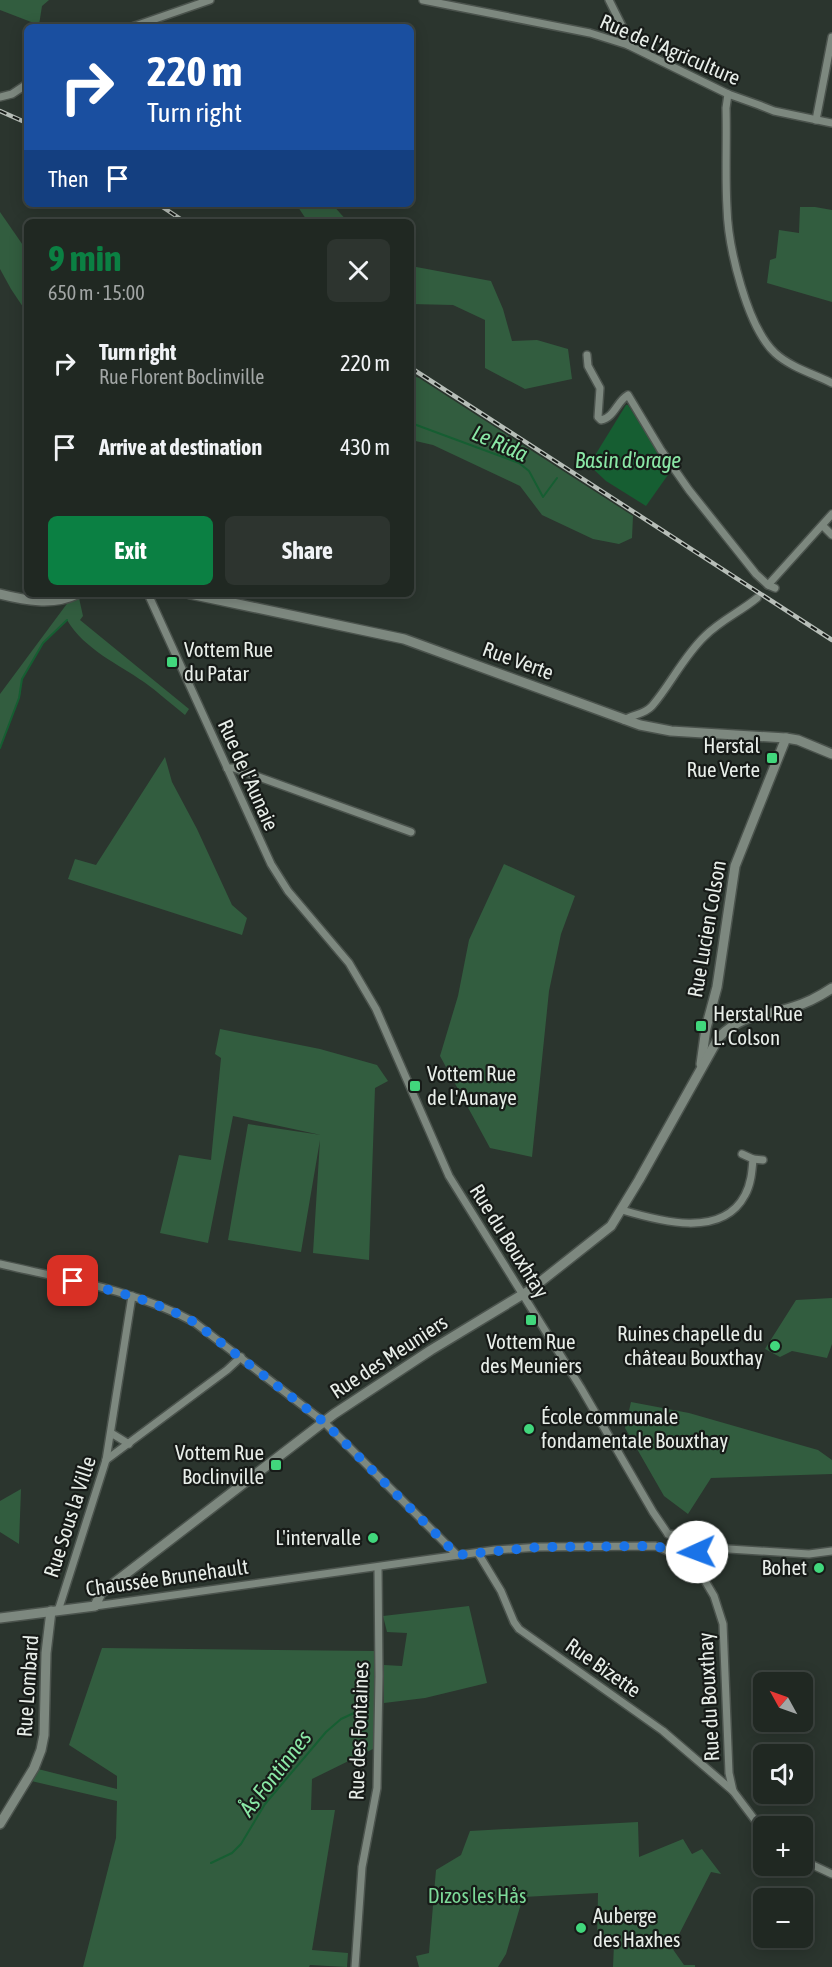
<!DOCTYPE html>
<meta charset="utf-8">
<style>
:root{--surface:#202822;--page:#2d342f;--text:#f1f3f6;--muted:#a2a6a5;--line:#3d4440;--accent:#0b8043}
body{margin:0;font-family:"Asap Condensed",sans-serif;background:var(--page);color:var(--text);height:100vh;display:flex;flex-direction:column;font-size:22px;white-space:nowrap}
*{box-sizing:border-box;margin:0}
p{font-size:20px;color:var(--muted)}
.icon{flex:none;width:33px;height:33px;fill:none;stroke:currentColor;stroke-width:2;stroke-linecap:round;stroke-linejoin:round}
.map{position:relative;flex:1;overflow:hidden}
.drawer{position:absolute;left:24px;top:219px;width:390px;height:378px;display:flex;flex-direction:column;background:var(--surface);border-radius:9px;box-shadow:0 3px 15px #0003,0 0 0 2px var(--line)}
.drawer>*{flex:none}
.guide{position:absolute;left:24px;top:24px;width:390px;height:183px;border-radius:9px;box-shadow:0 3px 15px #0003,0 0 0 2px var(--line);background:#1a4fa0;color:#fff;overflow:hidden}
.needle{width:39px;rotate:310deg}
.buttons{position:absolute;left:753px;top:1672px;display:grid;gap:12px}
.buttons a{display:grid;place-items:center;width:60px;height:60px;border-radius:9px;background:var(--surface);box-shadow:0 3px 15px #0003,0 0 0 2px var(--line);font-size:30px}
.pin{position:absolute;display:grid;place-items:center;width:51px;height:51px;color:#fff;margin:-26px;border-radius:12px;box-shadow:0 3px 9px #0006}
.me{position:absolute;width:66px;margin:-33px;rotate:268deg;stroke-linejoin:round;filter:drop-shadow(0 0 4px #0008)}
.turn{display:flex;align-items:center;gap:21px;height:126px;padding:0 24px;font-size:27px}
.turn .icon{width:78px;height:78px;stroke-width:2.5}
.turn b{display:block;font-size:42px;line-height:51px}
.then{display:flex;align-items:center;height:57px;padding:0 24px;background:#0003;gap:12px;font-size:22px}
.round{display:grid;place-items:center;flex:none;width:63px;height:63px;border-radius:9px;background:var(--page)}
.headline{display:flex;align-items:center;justify-content:space-between;height:102px;padding:0 24px}
h1{font-size:36px;font-weight:700;line-height:45px;color:var(--accent)}
.button{display:flex;gap:12px;margin-top:auto;padding:12px 24px}
.button a{flex:1;height:69px;border-radius:9px;background:var(--accent);color:#fff;font-size:24px;font-weight:700;line-height:69px;text-align:center}
.button a+a{background:var(--page);color:var(--text)}
ul{padding:0;list-style:none}
li{display:flex;align-items:center;gap:18px;height:84px;padding:0 24px}
li div{flex:1}
li b{display:block;font-size:22px}
li em{font-style:normal}
.map>svg:first-child{display:block}
.green{fill:#325d3f}
.water{fill:#165e32}
.lines{fill:none;stroke-linecap:round;stroke-linejoin:round}
.stream{stroke:#165e32;stroke-width:2}
.minor-casing{stroke:#4b534d;stroke-width:10}
.tertiary-casing{stroke:#4b534d;stroke-width:12}
.minor{stroke:#7d887f;stroke-width:7}
.tertiary{stroke:#7d887f;stroke-width:9}
.rail-casing{stroke:#b7beb8;stroke-width:4.5}
.rail{stroke:#171b18;stroke-width:2;stroke-dasharray:7;stroke-linecap:butt}
.route{stroke:#1a73e8;stroke-width:10;stroke-dasharray:0 18}
.poi-dot{fill:#41d77c;stroke:#171b18;stroke-width:2}
.labels{text-anchor:middle;stroke-width:4.5;stroke-linejoin:round;paint-order:stroke}
.street-label{font-size:21px;fill:#e8eee9;stroke:#171b18}
.poi-label{font-size:21px;fill:#e8eee9;stroke:#171b18;text-anchor:start}
.park-label{font-size:21px;fill:#7cda98;stroke:#171b18}
.water-label{font-size:22px;font-style:italic;fill:#8ae8a6;stroke:#171b18}
</style>
<div class="map">
<svg width="832" height="1967" viewBox="0 0 832 1967">
<rect width="100%" height="100%" fill="#2b352e"/>
<!-- green -->
<g class="green">
<polygon points="0,0 49,0 42,6 39,25 0,10"/>
<polygon points="296,204 332,204 348,222 308,222"/>
<polygon points="800,207 815,207 832,210 832,302 767,283 770,260 776,258 779,230 799,233"/>
<polygon points="0,212 27,251 27,313 11,289 0,269"/>
<polygon points="411,266 491,281 503,309 512,341 537,340 568,349 572,379 525,389 485,368 485,320 453,305 411,304"/>
<polygon points="411,375 419,378 633,516 632,538 619,544 593,539 542,515 520,486 433,445 411,440"/>
<path d="M79,598L83,616L80,620L189,709L185,715C171,704 158,692 144,682C118,664 84,649 67,620L43,643L22,679L20,696L0,748V694L69,601Z"/>
<polygon points="165,757 172,782 197,829 232,905 247,918 242,935 68,879 75,859 96,865"/>
<polygon points="504,864 575,896 561,934 549,991 532,1157 490,1148 440,1056 458,996 469,940"/>
<polygon points="220,1029 320,1049 377,1065 388,1081 375,1088 369,1260 313,1253 320,1140 301,1252 228,1240 248,1124 321,1135 233,1116 208,1243 160,1233 179,1155 211,1160 221,1058 215,1054"/>
<polygon points="832,1298 832,1344 827,1358 792,1351 780,1357 765,1349 796,1300"/>
<polygon points="631,1402 689,1413 818,1450 832,1460 832,1474 711,1478 688,1514 664,1496 625,1428"/>
<polygon points="21,1489 19,1544 0,1532 0,1501"/>
<polygon points="469,1606 487,1683 425,1698 384,1703 384,1665 402,1666 407,1633 387,1632 383,1616"/>
<polygon points="102,1648 375,1651 377,1747 312,1779 311,1810 335,1810 312,1950 348,1953 347,1967 310,1965 309,1967 83,1967 116,1838 117,1801 27,1780 34,1768 117,1789 117,1776 69,1745"/>
<polygon points="638,1822 639,1857 683,1839 692,1854 702,1849 721,1874 711,1872 672,1948 684,1965 695,1965 695,1967 613,1967 614,1944 597,1942 598,1893 523,1897 506,1954 498,1967 419,1967 416,1956 429,1953 436,1870 461,1855 470,1831"/>
</g>
<!-- water -->
<polygon class="water" points="626,405 628,405 670,472 646,506 606,481 589,465"/>
<g class="lines">
<!-- stream -->
<g class="stream">
<polyline points="411,423 519,463 529,471 543,497 557,478"/>
<polyline points="0,748 19,698 22,679 43,643 67,620"/>
<polyline points="211,1863 232,1853 241,1844 265,1804 326,1732 341,1719 367,1707"/>
</g>
<!-- minor casing -->
<g class="minor-casing">
<g id="minor">
<polyline points="423,0 590,33 628,45 728,94 759,105 774,111 832,123"/>
<polyline points="609,0 624,30 628,45"/>
<polyline points="132,27 210,0"/>
<path d="M728,94L726,108C727,141 725,175 727,208C728,247 747,327 775,353C790,367 814,374 832,383"/>
<polyline points="0,97 12,94 27,84"/>
<polyline points="816,120 832,37"/>
<path d="M587,355L588,366L600,388L598,417L601,420C614,418 617,401 628,395L661,450L689,490L756,574L768,585L775,588"/>
<polyline points="823,526 832,535"/>
<polyline points="768,585 832,514"/>
<polyline points="148,594 271,864 288,891 349,963 376,1009 449,1176 581,1388 653,1512 668,1534"/>
<path d="M624,720C633,714 644,715 652,706C671,684 683,657 705,636C721,620 740,612 757,598"/>
<polyline points="227,768 234,768 411,832"/>
<polyline points="753,1159 763,1160"/>
<path d="M622,1210C659,1221 722,1239 745,1195C751,1184 752,1172 753,1159L742,1154"/>
<path d="M0,1264C65,1279 135,1290 194,1322L324,1422L457,1555"/>
<polyline points="111,1433 129,1444"/>
<polyline points="106,1460 227,1370 241,1357"/>
<polyline points="697,1547 809,1554 832,1551"/>
<polyline points="478,1553 501,1591 514,1622 519,1629 663,1731 733,1791"/>
<polyline points="690,1558 698,1569 714,1596 723,1624 729,1773 733,1791 764,1832"/>
<path d="M95,1606L495,1550L540,1547L655,1546C667,1548 679,1562 694,1556L697,1547C692,1539 678,1534 668,1534"/>
<polyline points="58,1611 106,1460 132,1296"/>
<polyline points="802,1860 832,1874"/>
<polyline points="355,1967 362,1867 377,1788 379,1676 378,1567"/>
</g>
</g>
<!-- tertiary casing -->
<g class="tertiary-casing">
<g id="tertiary">
<path d="M0,594C24,600 53,606 77,594"/>
<polyline points="190,594 404,639 640,725 671,731 786,738 798,740 832,754"/>
<polyline points="701,1064 706,1028 717,987 735,866 786,738"/>
<path d="M0,1618L95,1606L101,1593L334,1414L431,1350L530,1290L611,1226L639,1180L719,1037C747,1011 760,1018 793,1007C807,1003 820,996 832,988"/>
<polyline points="0,1824 34,1768 41,1750 44,1735 46,1653 51,1611"/>
</g>
</g>
<!-- minor -->
<use href="#minor" class="minor"/>
<!-- tertiary -->
<use href="#tertiary" class="tertiary"/>
<!-- rail casing -->
<g class="rail-casing">
<g id="rail">
<polyline points="0,111 27,123"/>
<polyline points="158,204 185,222"/>
<polyline points="411,368 832,640"/>
</g>
</g>
<!-- rail -->
<use href="#rail" class="rail"/>
</g>
<g class="lines">
<!-- route -->
<path class="route" d="M73,1281C115,1291 156,1301 194,1322L324,1422L457,1555L540,1547L655,1546C667,1548 676,1558 690,1558L697,1552"/>
</g>
<!-- markers -->
<g class="poi-dot">
<rect x="166" y="656" width="12" height="12" rx="3"/>
<rect x="766" y="752" width="12" height="12" rx="3"/>
<rect x="695" y="1020" width="12" height="12" rx="3"/>
<rect x="409" y="1080" width="12" height="12" rx="3"/>
<rect x="525" y="1314" width="12" height="12" rx="3"/>
<circle cx="775" cy="1346" r="6"/>
<circle cx="529" cy="1429" r="6"/>
<rect x="270" y="1459" width="12" height="12" rx="3"/>
<circle cx="373" cy="1538" r="6"/>
<circle cx="819" cy="1568" r="6"/>
<circle cx="581" cy="1928" r="6"/>
</g>
<g class="labels">
<!-- street labels -->
<g class="street-label">
<text transform="translate(670 50) rotate(23)" y="7">Rue de l'Agriculture</text>
<text transform="translate(518 661) rotate(20)" y="7">Rue Verte</text>
<text transform="translate(248 775) rotate(66)" y="7">Rue de l'Aunaie</text>
<text transform="translate(707 929) rotate(-80)" y="7">Rue Lucien Colson</text>
<text transform="translate(509 1241) rotate(58)" y="7">Rue du Bouxhtay</text>
<text transform="translate(389 1357) rotate(-33)" y="7">Rue des Meuniers</text>
<text transform="translate(70 1517) rotate(-72)" y="7">Rue Sous la Ville</text>
<text transform="translate(167 1578) rotate(-8)" y="7">Chaussée Brunehault</text>
<text transform="translate(603 1668) rotate(35)" y="7">Rue Bizette</text>
<text transform="translate(28 1686) rotate(-86)" y="7">Rue Lombard</text>
<text transform="translate(709 1697) rotate(-93)" y="7">Rue du Bouxthay</text>
<text transform="translate(359 1731) rotate(-88)" y="7">Rue des Fontaines</text>
</g>
<!-- poi labels -->
<g class="poi-label">
<text x="184" y="657">Vottem Rue<tspan x="184" dy="24">du Patar</tspan></text>
<text x="760" y="753" text-anchor="end">Herstal<tspan x="760" dy="24">Rue Verte</tspan></text>
<text x="713" y="1021">Herstal Rue<tspan x="713" dy="24">L. Colson</tspan></text>
<text x="427" y="1081">Vottem Rue<tspan x="427" dy="24">de l'Aunaye</tspan></text>
<text x="763" y="1341" text-anchor="end">Ruines chapelle du<tspan x="763" dy="24">château Bouxthay</tspan></text>
<text x="531" y="1349" text-anchor="middle">Vottem Rue<tspan x="531" dy="24">des Meuniers</tspan></text>
<text x="541" y="1424">École communale<tspan x="541" dy="24">fondamentale Bouxthay</tspan></text>
<text x="264" y="1460" text-anchor="end">Vottem Rue<tspan x="264" dy="24">Boclinville</tspan></text>
<text x="361" y="1545" text-anchor="end">L'intervalle</text>
<text x="807" y="1575" text-anchor="end">Bohet</text>
<text x="593" y="1923">Auberge<tspan x="593" dy="24">des Haxhes</tspan></text>
</g>
<!-- park labels -->
<g class="park-label">
<text x="477" y="1903">Dizos les Hås</text>
</g>
<!-- water labels -->
<g class="water-label">
<text transform="translate(500 443) rotate(24)" y="8">Le Rida</text>
<text x="628" y="468">Basin d'orage</text>
<text transform="translate(275 1773) rotate(-52)" y="8">Ås Fontinnes</text>
</g>
</g>
</svg>
<div class="buttons">
<a><svg class="needle" viewBox="-14 -14 28 28"><path d="M0-13l5 13h-10z" fill="#e53935"/><path d="M0 13l5-13h-10z" fill="#a2a6a5"/></svg></a>
<a><svg class="icon" aria-label="sound" viewBox="0 0 24 24"><path d="M4 9h4l5-4v14l-5-4H4zM17 9q2 3 0 6"/></svg></a>
<a>+</a>
<a>−</a>
</div>
<div class="pin" style="left:73px;top:1281px;background:#d93025"><svg class="icon" aria-label="arrive" viewBox="0 0 24 24"><path d="M6 21V4h12l-3 4 3 4H6"/></svg></div>
<svg class="me" style="left:697px;top:1552px" viewBox="-20 -20 40 40"><circle r="19" fill="#fff"/><path d="M0-13L10 11 0 6-10 11z" fill="#1a73e8"/></svg>
<div class="guide">
<div class="turn"><svg class="icon" aria-label="right" viewBox="0 0 24 24"><path d="M7 20v-9h11M14 6l5 5-5 5"/></svg><div><b>220 m</b>Turn right</div></div>
<div class="then">Then<svg class="icon" aria-label="arrive" viewBox="0 0 24 24"><path d="M6 21V4h12l-3 4 3 4H6"/></svg></div>
</div>
<section class="drawer">
<div class="headline"><div><h1>9 min</h1><p>650 m · 15:00</p></div><a class="round"><svg class="icon" aria-label="close" viewBox="0 0 24 24"><path d="M6 6l12 12M18 6L6 18"/></svg></a></div>
<ul>
<li><svg class="icon" aria-label="right" viewBox="0 0 24 24"><path d="M7 20v-9h11M14 6l5 5-5 5"/></svg><div><b>Turn right</b><p>Rue Florent Boclinville</p></div><em>220 m</em></li>
<li><svg class="icon" aria-label="arrive" viewBox="0 0 24 24"><path d="M6 21V4h12l-3 4 3 4H6"/></svg><div><b>Arrive at destination</b></div><em>430 m</em></li>
</ul>
<div class="button"><a>Exit</a><a>Share</a></div>
</section>
</div>
